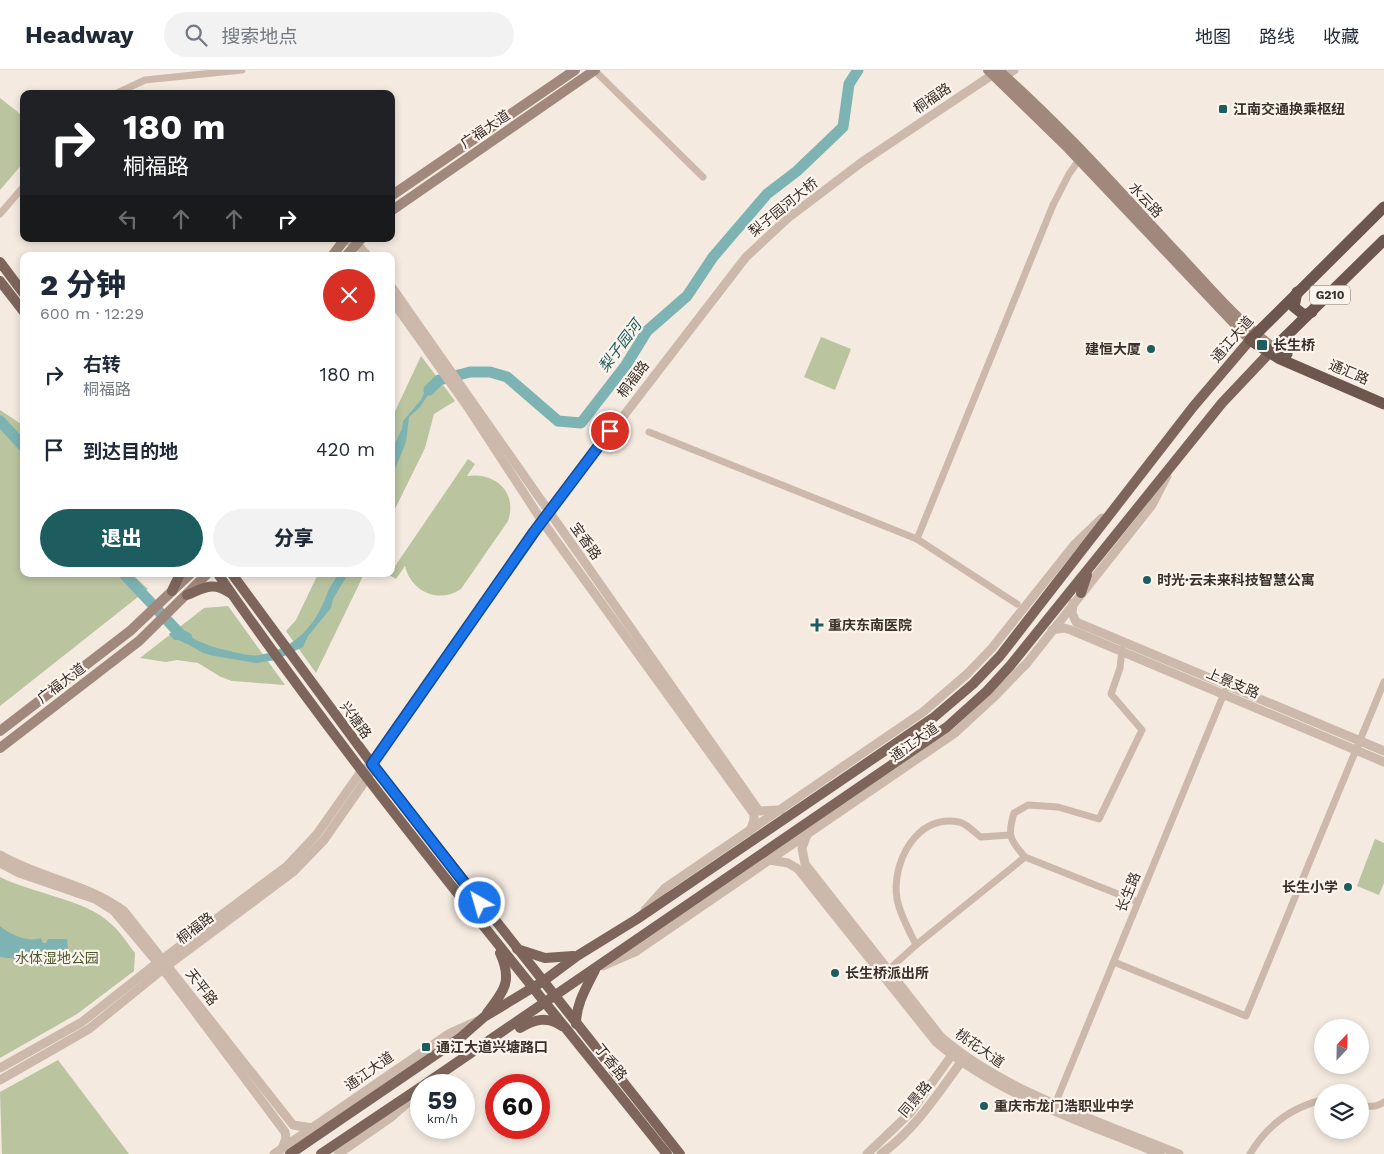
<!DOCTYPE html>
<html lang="zh">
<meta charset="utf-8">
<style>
:root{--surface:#fff;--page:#f2f2f3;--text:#1f2937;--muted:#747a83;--line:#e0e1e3;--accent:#1e5d5f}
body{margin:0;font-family:"Work Sans","Noto Sans SC",sans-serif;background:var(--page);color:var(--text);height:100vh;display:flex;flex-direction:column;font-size:19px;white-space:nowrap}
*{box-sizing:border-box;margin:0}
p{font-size:16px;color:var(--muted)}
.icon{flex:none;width:28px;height:28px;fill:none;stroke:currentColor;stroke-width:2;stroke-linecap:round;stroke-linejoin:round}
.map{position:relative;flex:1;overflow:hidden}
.panel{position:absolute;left:20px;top:182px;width:375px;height:325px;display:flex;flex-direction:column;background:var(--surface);border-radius:10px;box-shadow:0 2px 8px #0003}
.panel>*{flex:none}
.hud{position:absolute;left:20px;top:20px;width:375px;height:152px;border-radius:10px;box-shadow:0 2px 8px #0003;background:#202124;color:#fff;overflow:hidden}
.needle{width:32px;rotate:22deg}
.buttons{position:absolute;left:1314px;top:949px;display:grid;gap:10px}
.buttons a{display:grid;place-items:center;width:55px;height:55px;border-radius:50%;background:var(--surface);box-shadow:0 2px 8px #0003;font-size:25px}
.speed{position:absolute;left:410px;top:1004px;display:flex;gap:10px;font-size:25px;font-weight:700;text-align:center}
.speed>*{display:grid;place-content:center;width:65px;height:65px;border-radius:50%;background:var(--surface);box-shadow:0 2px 8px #0003;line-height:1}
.speed small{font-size:12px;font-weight:400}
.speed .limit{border:8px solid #d22;background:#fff;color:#111}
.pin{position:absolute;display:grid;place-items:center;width:42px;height:42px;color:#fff;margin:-21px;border:2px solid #fff;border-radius:50%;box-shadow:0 1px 5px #0007}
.me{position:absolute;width:55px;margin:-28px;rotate:322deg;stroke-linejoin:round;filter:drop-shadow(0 0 4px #0008)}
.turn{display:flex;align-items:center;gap:18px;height:105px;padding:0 20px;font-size:22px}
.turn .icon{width:65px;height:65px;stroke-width:2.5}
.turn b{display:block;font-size:35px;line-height:42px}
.lanes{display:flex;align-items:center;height:48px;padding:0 20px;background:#0003;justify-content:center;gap:25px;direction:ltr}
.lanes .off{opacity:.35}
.round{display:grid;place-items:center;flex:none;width:52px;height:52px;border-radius:26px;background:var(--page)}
.headline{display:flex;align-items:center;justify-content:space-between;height:85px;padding:0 20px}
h1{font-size:30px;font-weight:800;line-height:38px}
.action{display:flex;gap:10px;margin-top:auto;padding:10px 20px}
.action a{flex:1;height:58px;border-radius:30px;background:var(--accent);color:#fff;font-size:20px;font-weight:800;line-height:58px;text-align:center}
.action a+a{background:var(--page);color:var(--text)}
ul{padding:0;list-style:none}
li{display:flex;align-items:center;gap:15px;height:75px;padding:0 20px}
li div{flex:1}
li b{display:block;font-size:19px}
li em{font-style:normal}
header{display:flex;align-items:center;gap:30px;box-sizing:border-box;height:70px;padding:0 25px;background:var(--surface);border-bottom:1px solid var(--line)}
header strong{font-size:24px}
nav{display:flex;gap:28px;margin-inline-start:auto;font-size:18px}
.search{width:350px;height:45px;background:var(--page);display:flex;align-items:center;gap:12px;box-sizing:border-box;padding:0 18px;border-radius:28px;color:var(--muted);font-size:19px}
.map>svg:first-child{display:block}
.green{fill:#bac49f}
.water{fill:#7db3b3}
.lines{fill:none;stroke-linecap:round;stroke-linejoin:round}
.river{stroke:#7db3b3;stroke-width:11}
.minor{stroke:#cdb9ab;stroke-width:7}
.tertiary{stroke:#cdb9ab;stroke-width:9}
.secondary{stroke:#a1887c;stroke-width:10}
.primary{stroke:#7d655b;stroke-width:10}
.trunk{stroke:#6c564e;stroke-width:11}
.route-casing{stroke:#114b97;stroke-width:12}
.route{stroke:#1a73e8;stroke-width:9}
.poi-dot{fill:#1e5d5f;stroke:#fbf4ed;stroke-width:2}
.labels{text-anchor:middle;stroke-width:4.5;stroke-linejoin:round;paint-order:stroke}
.shield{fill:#fbf4ed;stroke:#756a64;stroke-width:1}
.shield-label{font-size:12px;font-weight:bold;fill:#3b2f2a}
.street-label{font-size:14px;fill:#3b2f2a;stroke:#fbf4ed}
.poi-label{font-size:14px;font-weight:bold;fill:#3b2f2a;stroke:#fbf4ed;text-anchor:start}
.park-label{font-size:14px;fill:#4c5a2d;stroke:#fbf4ed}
.water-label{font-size:15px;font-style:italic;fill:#1e5d5f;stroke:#fbf4ed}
</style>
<header>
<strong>Headway</strong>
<div class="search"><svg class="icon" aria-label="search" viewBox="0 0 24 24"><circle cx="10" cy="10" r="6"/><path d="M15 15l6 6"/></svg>搜索地点</div>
<nav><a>地图</a><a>路线</a><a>收藏</a></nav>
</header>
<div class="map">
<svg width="1384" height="1084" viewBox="0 0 1384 1084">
<rect width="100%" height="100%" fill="#f4eae0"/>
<!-- green -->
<g class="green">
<polygon points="0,28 24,47 24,92 0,120"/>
<polygon points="821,267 851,279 835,320 804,307"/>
<polygon points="421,286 455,331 434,344 425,378 391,447 391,350"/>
<polygon points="0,340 24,356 24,504 132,504 148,519 0,636"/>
<path d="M468,389L475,394L467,406C495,402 518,422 508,451L461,519C439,534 411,522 405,496L396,509L389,505Z"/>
<polygon points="318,504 364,504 316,603 286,561 296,550"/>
<polygon points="228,536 285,615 232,611 221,607 198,593 177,590 166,592 140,588 204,538"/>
<polygon points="1375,769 1384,773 1384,813 1379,825 1357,816"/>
<path d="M0,807C32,823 86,830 110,853C120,861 127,873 135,883L134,901L77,944L0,988Z"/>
<polygon points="58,990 129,1084 2,1084 0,1022"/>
</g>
<!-- water -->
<g class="water">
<polygon points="438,308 442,314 432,319 420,337 409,347 406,372 391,409 391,381 402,359 403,351 421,330 426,319"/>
<path d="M338,504H348L333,529L331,538L308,566L303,577L276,590L256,593L214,586L203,583L181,570H174L169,564L179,556C190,570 208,576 225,580C236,582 249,587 260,585C296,578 315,556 327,524C329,517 335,511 338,504Z"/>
<path d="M0,856C9,864 27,873 41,868L43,873H46L48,869H67L69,892L40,896L21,887L18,889L0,887Z"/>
</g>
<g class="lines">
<!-- river -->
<g class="river">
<polyline points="429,320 439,310 470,302 490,302 507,307 558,351 581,353 626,295 647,261 687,226 713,187 767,124 797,101 843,57 849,14 858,0"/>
<polyline points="0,351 24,377"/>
<polyline points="124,504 181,565 187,568"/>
</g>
<!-- minor -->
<g class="minor">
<polyline points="594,0 703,107"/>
<polyline points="115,24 145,10 242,0"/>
<polyline points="0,144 24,116"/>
<polyline points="649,362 917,469 1017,534"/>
<polyline points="917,469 1053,135 1069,104 1081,87"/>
<path d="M1025,787C1010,770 1007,766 1014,743L1028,735L1058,737L1099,749L1142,660L1111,624L1120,598L1122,579"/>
<path d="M916,875C909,860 900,845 897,829C891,793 917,743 959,752C966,753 975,763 981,767L1010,765"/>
<polyline points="1114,892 1246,946 1384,612"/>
<polyline points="886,902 916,875 1025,787 1138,832"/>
<path d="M1360,1035C1368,1037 1377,1037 1384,1032"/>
<polyline points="1053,1039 1225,621"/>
<path d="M1250,1084C1267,1055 1290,1038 1322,1030"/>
</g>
<!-- tertiary -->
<g class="tertiary">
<polyline points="999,5 1005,6 1014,0"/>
<polyline points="344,170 356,173 368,186"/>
<polyline points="391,216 759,741 781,740"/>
<polyline points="391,229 469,339 542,451 754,744 754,750 750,761"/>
<polyline points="1073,533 1072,543 1076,552 1384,681"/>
<polyline points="1052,560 1064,558 1071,560 1384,692"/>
<path d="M807,765L802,778L805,794L941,967C1004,1022 1101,1052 1179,1084"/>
<path d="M0,785C41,809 84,812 124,841L293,1055L313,1058"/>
<path d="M769,790L788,793L798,799L936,972C1000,1026 1084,1052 1160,1084"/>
<polyline points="0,793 19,803 95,829 114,841 163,899 285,1062 286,1068 282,1079"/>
<polyline points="645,840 665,818 923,642 967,604 992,578 1074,475 1102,448"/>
<polyline points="603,896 635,882 955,663 993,628 1027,593 1152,435 1167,406"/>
<polyline points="0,998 82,952 157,893 287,796 317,764 362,700 367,697"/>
<polyline points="0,1010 89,959 163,899 293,802 324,770 368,707 372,694 534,462 746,187 788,148 862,92 998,1"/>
<polyline points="274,1084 450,963 477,951"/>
<polyline points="338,1084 390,1048 421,1021"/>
<polyline points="867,1084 911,1042 954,982"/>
<path d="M881,1084C915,1060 939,1022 964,988"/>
</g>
<!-- secondary -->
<g class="secondary">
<polyline points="988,0 1068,78 1250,270"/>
<path d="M998,0C1063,57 1120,122 1179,185C1209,217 1238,252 1274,278"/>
<polyline points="391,126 575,0"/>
<polyline points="391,141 595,0"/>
<polyline points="332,186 345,169"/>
<polyline points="346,186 361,169"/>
<polyline points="0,661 130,561 190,504"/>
<polyline points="0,678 139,571 207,504"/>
</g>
<!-- primary -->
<g class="primary">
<polyline points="0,192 24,224"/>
<polyline points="0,211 24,242"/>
<path d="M218,504C357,705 514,893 667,1084"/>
<polyline points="232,504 372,694 680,1084"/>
<polyline points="172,521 180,504"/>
<polyline points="1081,523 1087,505"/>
<path d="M187,525C204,518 213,511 230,523"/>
<polyline points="517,879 545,888 573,886"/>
<path d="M487,943C504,921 513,911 500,883"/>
<path d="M576,954C576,934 586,918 595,900"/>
<path d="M520,958C535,949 547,946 562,956"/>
<polyline points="424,1015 947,657 987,621 1010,596 1222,333 1274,278"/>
<polyline points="290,1084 460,968 484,947 542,912 577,886 637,849 933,648 973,614 1000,586 1193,337 1250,270"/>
<polyline points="321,1084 421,1017"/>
</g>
<!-- trunk -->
<g class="trunk">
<polyline points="1384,137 1250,270 1280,289 1384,334"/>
<polyline points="1297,222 1294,237 1304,245 1312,242"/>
<polyline points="1287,284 1274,278 1384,170"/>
</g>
</g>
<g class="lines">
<!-- route casing -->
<g class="route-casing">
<polyline id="route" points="480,833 372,694 534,462 610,361"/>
</g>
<!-- route -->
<use href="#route" class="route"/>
</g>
<!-- markers -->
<g class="poi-dot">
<rect x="1218" y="34" width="10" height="10" rx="2.5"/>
<rect x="1256" y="269" width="12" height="12" rx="2.5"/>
<circle cx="1151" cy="279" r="5"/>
<circle cx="1147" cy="510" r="5"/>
<path d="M814.5 547.5h5v5h5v5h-5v5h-5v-5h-5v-5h5z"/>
<circle cx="1348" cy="817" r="5"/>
<circle cx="835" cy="903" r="5"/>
<rect x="421" y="972" width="10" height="10" rx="2.5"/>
<circle cx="984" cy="1036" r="5"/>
</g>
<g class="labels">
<!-- shield labels -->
<rect class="shield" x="1310" y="215.5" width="40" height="19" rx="4"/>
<g class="shield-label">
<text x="1330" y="229">G210</text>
</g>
<!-- street labels -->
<g class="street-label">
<text transform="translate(932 28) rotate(-34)" y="5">桐福路</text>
<text transform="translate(485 59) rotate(-34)" y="5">广福大道</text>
<text transform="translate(1146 130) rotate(47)" y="5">水云路</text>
<text transform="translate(783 137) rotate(-39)" y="5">梨子园河大桥</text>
<text transform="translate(1232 269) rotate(-49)" y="5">通江大道</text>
<text transform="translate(1349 302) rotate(23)" y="5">通汇路</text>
<text transform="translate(633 309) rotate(-53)" y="5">桐福路</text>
<text transform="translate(586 471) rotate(55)" y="5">宝香路</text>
<text transform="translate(61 613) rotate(-37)" y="5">广福大道</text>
<text transform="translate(1233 613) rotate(23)" y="5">上景支路</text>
<text transform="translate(356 650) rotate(54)" y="5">兴塘路</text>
<text transform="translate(914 672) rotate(-35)" y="5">通江大道</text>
<text transform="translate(1128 822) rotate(-68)" y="5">长生路</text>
<text transform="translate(195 858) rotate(-37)" y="5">桐福路</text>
<text transform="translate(202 917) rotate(52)" y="5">天平路</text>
<text transform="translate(980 978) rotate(35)" y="5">桃花大道</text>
<text transform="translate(611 992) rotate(51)" y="5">丁香路</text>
<text transform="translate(369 1001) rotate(-35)" y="5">通江大道</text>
<text transform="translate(915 1029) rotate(-50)" y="5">同景路</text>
</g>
<!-- poi labels -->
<g class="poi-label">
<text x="1233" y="44">江南交通换乘枢纽</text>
<text x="1273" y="280">长生桥</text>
<text x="1141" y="284" text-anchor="end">建恒大厦</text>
<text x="1157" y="515">时光·云未来科技智慧公寓</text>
<text x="828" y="560">重庆东南医院</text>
<text x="1338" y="822" text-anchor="end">长生小学</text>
<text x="845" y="908">长生桥派出所</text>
<text x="436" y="982">通江大道兴塘路口</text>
<text x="994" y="1041">重庆市龙门浩职业中学</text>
</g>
<!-- park labels -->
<g class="park-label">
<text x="57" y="893">水体湿地公园</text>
</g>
<!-- water labels -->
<g class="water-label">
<text transform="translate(620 276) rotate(-53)" y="5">梨子园河</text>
</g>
</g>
</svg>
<div class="buttons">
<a><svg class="needle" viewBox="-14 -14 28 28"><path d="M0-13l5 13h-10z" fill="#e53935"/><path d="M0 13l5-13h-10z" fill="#747a83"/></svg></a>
<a><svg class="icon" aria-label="layers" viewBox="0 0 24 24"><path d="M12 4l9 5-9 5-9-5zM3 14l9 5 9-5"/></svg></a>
</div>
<div class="speed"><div>59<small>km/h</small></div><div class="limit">60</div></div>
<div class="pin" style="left:610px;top:361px;background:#d93025"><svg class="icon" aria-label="arrive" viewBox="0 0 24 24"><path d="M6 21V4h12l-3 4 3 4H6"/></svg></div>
<svg class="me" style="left:480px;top:833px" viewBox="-20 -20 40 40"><circle r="17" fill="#1a73e8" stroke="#fff" stroke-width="3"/><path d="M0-11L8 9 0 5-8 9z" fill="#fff"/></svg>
<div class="hud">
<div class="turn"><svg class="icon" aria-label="right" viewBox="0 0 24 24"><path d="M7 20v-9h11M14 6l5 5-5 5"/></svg><div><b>180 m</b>桐福路</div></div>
<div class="lanes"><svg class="icon off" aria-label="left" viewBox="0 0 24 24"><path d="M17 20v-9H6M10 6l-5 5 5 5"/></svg><svg class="icon off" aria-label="ahead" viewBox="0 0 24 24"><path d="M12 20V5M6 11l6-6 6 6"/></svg><svg class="icon off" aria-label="ahead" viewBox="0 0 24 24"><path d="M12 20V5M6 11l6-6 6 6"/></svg><svg class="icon" aria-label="right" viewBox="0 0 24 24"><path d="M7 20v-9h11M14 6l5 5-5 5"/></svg></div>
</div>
<section class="panel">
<div class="headline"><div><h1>2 分钟</h1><p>600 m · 12:29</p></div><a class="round" style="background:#d93025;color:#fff"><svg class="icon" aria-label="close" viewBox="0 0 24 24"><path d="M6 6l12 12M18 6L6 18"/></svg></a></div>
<ul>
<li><svg class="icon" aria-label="right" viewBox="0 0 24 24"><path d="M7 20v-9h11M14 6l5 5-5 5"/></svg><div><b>右转</b><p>桐福路</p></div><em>180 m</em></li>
<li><svg class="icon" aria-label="arrive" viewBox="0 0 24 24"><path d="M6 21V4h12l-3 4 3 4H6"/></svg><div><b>到达目的地</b></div><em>420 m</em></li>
</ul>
<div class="action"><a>退出</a><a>分享</a></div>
</section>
</div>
